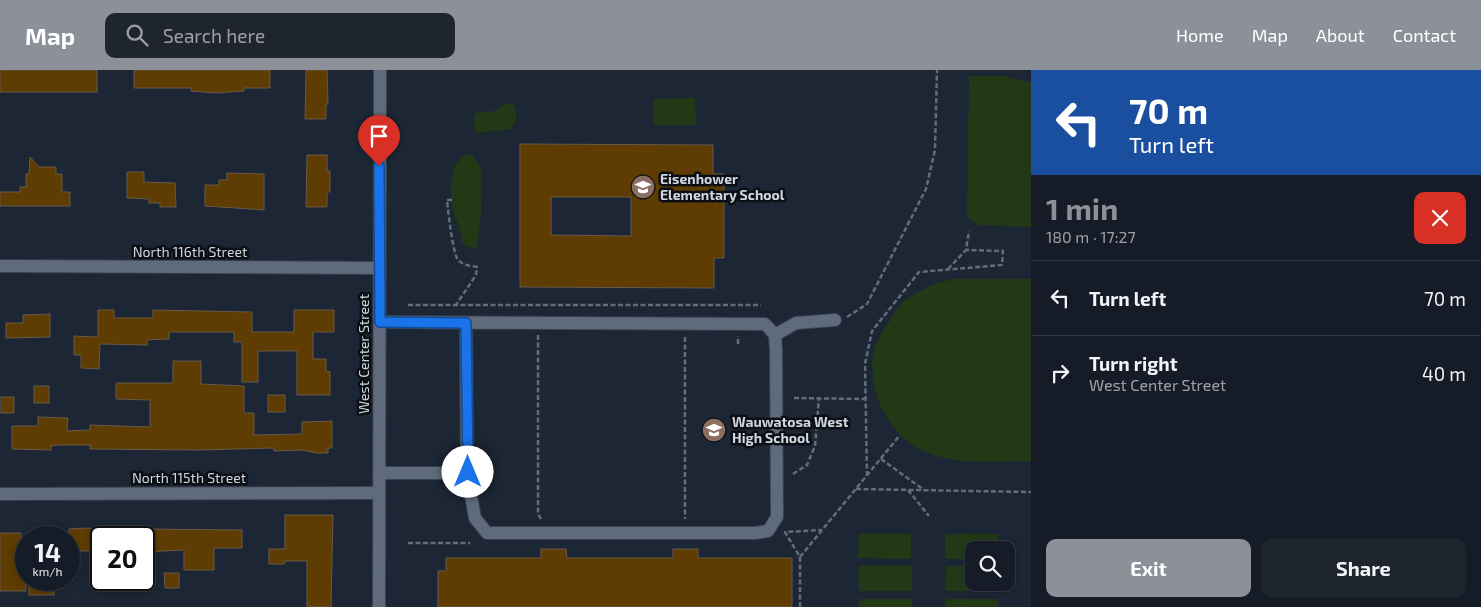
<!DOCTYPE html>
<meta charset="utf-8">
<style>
:root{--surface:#151c27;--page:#1e252f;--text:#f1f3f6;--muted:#9da1a7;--line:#343a44;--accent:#8c9099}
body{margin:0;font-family:"Exo 2",sans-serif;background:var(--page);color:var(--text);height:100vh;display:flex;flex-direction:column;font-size:19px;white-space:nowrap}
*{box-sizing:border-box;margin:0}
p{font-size:16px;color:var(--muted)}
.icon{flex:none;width:28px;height:28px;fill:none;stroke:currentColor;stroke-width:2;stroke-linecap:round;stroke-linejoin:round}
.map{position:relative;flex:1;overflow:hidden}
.panel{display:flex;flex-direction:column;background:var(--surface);width:450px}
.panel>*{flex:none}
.top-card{background:#1a4fa0;color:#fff;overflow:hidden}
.tools{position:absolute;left:965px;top:471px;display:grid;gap:10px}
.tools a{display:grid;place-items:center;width:50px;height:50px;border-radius:10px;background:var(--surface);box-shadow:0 2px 8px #0003,0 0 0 1px var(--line);font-size:25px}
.speed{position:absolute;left:15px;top:456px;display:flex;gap:10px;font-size:25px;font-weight:700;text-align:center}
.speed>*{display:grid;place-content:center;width:65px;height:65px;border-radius:50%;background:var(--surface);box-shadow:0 2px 8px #0003,0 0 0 1px var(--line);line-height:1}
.speed small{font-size:12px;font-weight:400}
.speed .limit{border:2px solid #111;border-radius:8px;background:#fff;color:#111}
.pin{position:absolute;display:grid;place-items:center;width:42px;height:42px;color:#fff;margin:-51px -21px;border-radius:50% 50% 50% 0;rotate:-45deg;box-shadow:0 0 5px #0007}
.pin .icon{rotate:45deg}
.me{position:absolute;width:55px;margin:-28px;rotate:0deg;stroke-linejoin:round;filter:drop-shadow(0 0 4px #0008)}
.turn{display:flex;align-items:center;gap:18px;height:105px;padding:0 15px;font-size:22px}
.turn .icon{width:65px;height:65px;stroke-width:2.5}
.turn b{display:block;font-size:35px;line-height:42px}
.round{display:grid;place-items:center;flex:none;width:52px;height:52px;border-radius:10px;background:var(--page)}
.summary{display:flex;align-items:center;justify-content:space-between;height:85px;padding:0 15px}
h1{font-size:30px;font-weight:700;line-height:38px;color:var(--accent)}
.cta{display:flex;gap:10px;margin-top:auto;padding:10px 15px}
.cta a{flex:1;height:58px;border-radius:10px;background:var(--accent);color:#fff;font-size:20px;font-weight:700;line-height:58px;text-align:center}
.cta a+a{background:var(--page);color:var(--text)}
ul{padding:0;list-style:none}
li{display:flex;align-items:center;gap:15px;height:75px;padding:0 15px;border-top:1px solid var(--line)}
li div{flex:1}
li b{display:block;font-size:19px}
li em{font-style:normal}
header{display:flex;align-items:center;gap:30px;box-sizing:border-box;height:70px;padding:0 25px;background:var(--accent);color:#fff}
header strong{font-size:24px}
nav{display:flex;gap:28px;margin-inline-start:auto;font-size:18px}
.search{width:350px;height:45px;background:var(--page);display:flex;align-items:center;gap:12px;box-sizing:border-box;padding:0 18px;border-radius:10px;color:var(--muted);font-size:19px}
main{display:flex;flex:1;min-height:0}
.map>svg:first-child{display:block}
.green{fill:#213a15}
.building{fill:#5f3c01;stroke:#675a4b;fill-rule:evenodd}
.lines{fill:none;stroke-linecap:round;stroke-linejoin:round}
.minor-casing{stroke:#3a434e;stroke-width:14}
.path{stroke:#636c78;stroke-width:2.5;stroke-dasharray:5 2.5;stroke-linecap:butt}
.minor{stroke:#5f6b7c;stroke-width:12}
.route-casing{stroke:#114b97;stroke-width:12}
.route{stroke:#1a73e8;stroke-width:9}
.labels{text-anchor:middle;stroke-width:5;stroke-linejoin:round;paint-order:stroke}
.poi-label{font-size:14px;font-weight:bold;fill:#cfd6df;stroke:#0b0f15;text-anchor:start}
.street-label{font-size:14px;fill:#cfd6df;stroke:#0b0f15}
</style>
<header>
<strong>Map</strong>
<div class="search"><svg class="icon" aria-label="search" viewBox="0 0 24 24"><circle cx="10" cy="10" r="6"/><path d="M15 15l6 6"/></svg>Search here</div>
<nav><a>Home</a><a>Map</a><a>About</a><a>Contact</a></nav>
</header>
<main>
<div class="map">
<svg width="1031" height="537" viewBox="0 0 1031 537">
<rect width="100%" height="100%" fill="#1c2634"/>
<!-- green -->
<g class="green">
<polygon points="969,6 1004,6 1031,13 1031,157 978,155 967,147"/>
<polygon points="695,28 696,55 654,55 653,29"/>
<path d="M505,33L513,34C518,45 517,49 511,59L477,63L474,59L475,43L495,41Z"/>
<path d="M465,85H473L482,100L481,144L477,178L467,177L461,171C462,155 455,152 452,137C450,121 449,93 465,85Z"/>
<path d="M953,209H1031V391C996,391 958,396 926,382C890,367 868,324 873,286C875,274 882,261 889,252C893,246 897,238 902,233C918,220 934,214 953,209Z"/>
<polygon points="859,464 911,464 911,489 858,488"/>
<polygon points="945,464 998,464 998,480 974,480 974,489 945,489"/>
<rect x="859" y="496" width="53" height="25"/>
<polygon points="946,496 974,496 974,512 998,513 998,521 945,521"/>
<rect x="859" y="529" width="53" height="8"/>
<polygon points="946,529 998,529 998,537 945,537"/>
</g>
<!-- building -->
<g class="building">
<rect x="0" y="0" width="97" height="22"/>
<polygon points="134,0 270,0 270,18 244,18 244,21 217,23 191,21 191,18 134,18"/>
<polygon points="306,0 327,0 328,34 326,34 326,49 305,49"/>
<path d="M520,74L713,75V104H724V188H714V218L520,217ZM551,127H631V166L551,165Z"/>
<polygon points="307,85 327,85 327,101 330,101 330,122 327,122 327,137 306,137"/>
<polygon points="30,87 39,97 56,97 56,104 62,104 62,122 70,122 70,136 0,136 0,122 20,122 20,117 26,117 26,104 29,104"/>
<polygon points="127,102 144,102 144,112 175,113 176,137 160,137 160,133 149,133 149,129 127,128"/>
<polygon points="227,103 264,104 264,140 205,136 205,115 219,115 219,110 227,110"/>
<polygon points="98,240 114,240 114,248 153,248 153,240 252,242 252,262 294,262 294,240 334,240 334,262 313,262 313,289 326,289 326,301 330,302 330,325 297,325 297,281 258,281 258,312 242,312 242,272 234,272 234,262 169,262 169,269 147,270 147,275 100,274 99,299 81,298 81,285 74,285 74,266 98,267"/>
<polygon points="50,244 50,267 6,268 6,253 23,253 23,245"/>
<polygon points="173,291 201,291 201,314 244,316 244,343 254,343 254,365 302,364 302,352 332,351 332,378 328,378 328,383 316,383 302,380 274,381 274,378 199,380 90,379 90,375 58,375 51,376 51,380 12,379 12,356 38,356 38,347 68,348 67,361 90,360 90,355 150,357 150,330 116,329 116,313 173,313"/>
<rect x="34" y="316" width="15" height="17"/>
<rect x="268" y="325" width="17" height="17"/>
<rect x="1" y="327" width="13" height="16"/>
<polygon points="285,445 333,445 331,537 307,537 307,491 285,491 284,494 269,494 269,479 285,479"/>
<polygon points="87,458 101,459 101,481 69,481 69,459"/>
<polygon points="144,459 242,460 242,478 214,478 214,500 184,500 184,480 144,482"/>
<polygon points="0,463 21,463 21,501 26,501 26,521 0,521"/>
<polygon points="541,479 566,479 567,488 673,488 673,479 698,479 698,488 792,488 792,537 438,537 438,501 446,501 446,488 541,488"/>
<polygon points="164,503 179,503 179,518 165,518"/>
<rect x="29" y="510" width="25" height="15"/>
</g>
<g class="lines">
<!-- minor casing -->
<g class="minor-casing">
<g id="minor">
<polyline points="0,196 379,198"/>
<polyline points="380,252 765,254 775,265 776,280 777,447 768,461 755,463 487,463 475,448 467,403 466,253"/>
<polyline points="775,265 796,253 835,250"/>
<polyline points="379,403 467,403"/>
<polyline points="0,424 378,423"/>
<polyline points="379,537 380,0"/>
</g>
</g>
<!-- path -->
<g class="path">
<path d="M452,130H447C448,141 453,184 458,190C463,195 470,196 477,197L476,205L456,235"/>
<polyline points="948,199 966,180 969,161"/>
<polyline points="408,235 761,235"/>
<polyline points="847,247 867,234 926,119 935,80 937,0"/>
<polyline points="538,265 538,444 542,451"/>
<polyline points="685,267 685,449"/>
<polyline points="738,274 738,266"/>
<polyline points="794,328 865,329"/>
<polyline points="881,389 924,420"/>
<polyline points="793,404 807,395 815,376 819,328"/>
<polyline points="867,406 865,294 872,261 919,202 1002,195 1003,181 966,180"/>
<polyline points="856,419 1031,422"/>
<polyline points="908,420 929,446"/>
<polyline points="408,473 470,473"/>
<polyline points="800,487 900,365"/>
<polyline points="800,537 800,487 785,462 822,460"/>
</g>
<!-- minor -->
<use href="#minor" class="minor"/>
</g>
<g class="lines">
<!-- route casing -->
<g class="route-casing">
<polyline id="route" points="379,96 380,252 466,253 468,402"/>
</g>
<!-- route -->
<use href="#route" class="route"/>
</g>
<!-- icons -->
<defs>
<g id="school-disc" transform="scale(1.25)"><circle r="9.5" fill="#8d6e63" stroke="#0b0f15"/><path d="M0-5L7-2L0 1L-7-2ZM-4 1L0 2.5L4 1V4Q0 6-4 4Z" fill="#fff"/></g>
</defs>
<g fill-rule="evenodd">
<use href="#school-disc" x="643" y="117"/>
<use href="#school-disc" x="714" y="360"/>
</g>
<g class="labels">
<!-- poi labels -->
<g class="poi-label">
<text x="660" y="114">Eisenhower<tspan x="660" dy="16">Elementary School</tspan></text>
<text x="732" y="357">Wauwatosa West<tspan x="732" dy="16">High School</tspan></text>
</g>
<!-- street labels -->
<g class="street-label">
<text x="190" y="187">North 116th Street</text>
<text transform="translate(364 284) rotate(-90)" y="5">West Center Street</text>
<text x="189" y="413">North 115th Street</text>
</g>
</g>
</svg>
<div class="tools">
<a><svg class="icon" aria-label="search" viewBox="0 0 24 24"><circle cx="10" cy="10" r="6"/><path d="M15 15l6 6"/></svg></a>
</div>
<div class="speed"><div>14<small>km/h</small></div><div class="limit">20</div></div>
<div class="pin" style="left:379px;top:96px;background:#d93025"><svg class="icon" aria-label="arrive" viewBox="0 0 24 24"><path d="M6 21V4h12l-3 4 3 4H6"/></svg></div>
<svg class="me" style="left:468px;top:402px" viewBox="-20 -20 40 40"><circle r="19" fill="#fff"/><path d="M0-13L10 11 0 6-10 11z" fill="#1a73e8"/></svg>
</div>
<section class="panel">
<div class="top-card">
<div class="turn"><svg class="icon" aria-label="left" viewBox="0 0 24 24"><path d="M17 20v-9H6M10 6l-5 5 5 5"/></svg><div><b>70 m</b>Turn left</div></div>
</div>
<div class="summary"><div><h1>1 min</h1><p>180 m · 17:27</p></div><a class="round" style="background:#d93025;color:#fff"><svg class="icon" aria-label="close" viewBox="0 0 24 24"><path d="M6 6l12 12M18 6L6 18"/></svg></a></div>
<ul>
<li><svg class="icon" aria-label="left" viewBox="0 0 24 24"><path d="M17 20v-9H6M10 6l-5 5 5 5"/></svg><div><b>Turn left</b></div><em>70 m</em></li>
<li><svg class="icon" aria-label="right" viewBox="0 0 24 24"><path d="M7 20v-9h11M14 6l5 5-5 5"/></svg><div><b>Turn right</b><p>West Center Street</p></div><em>40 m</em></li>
</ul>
<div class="cta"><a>Exit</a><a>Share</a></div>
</section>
</main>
